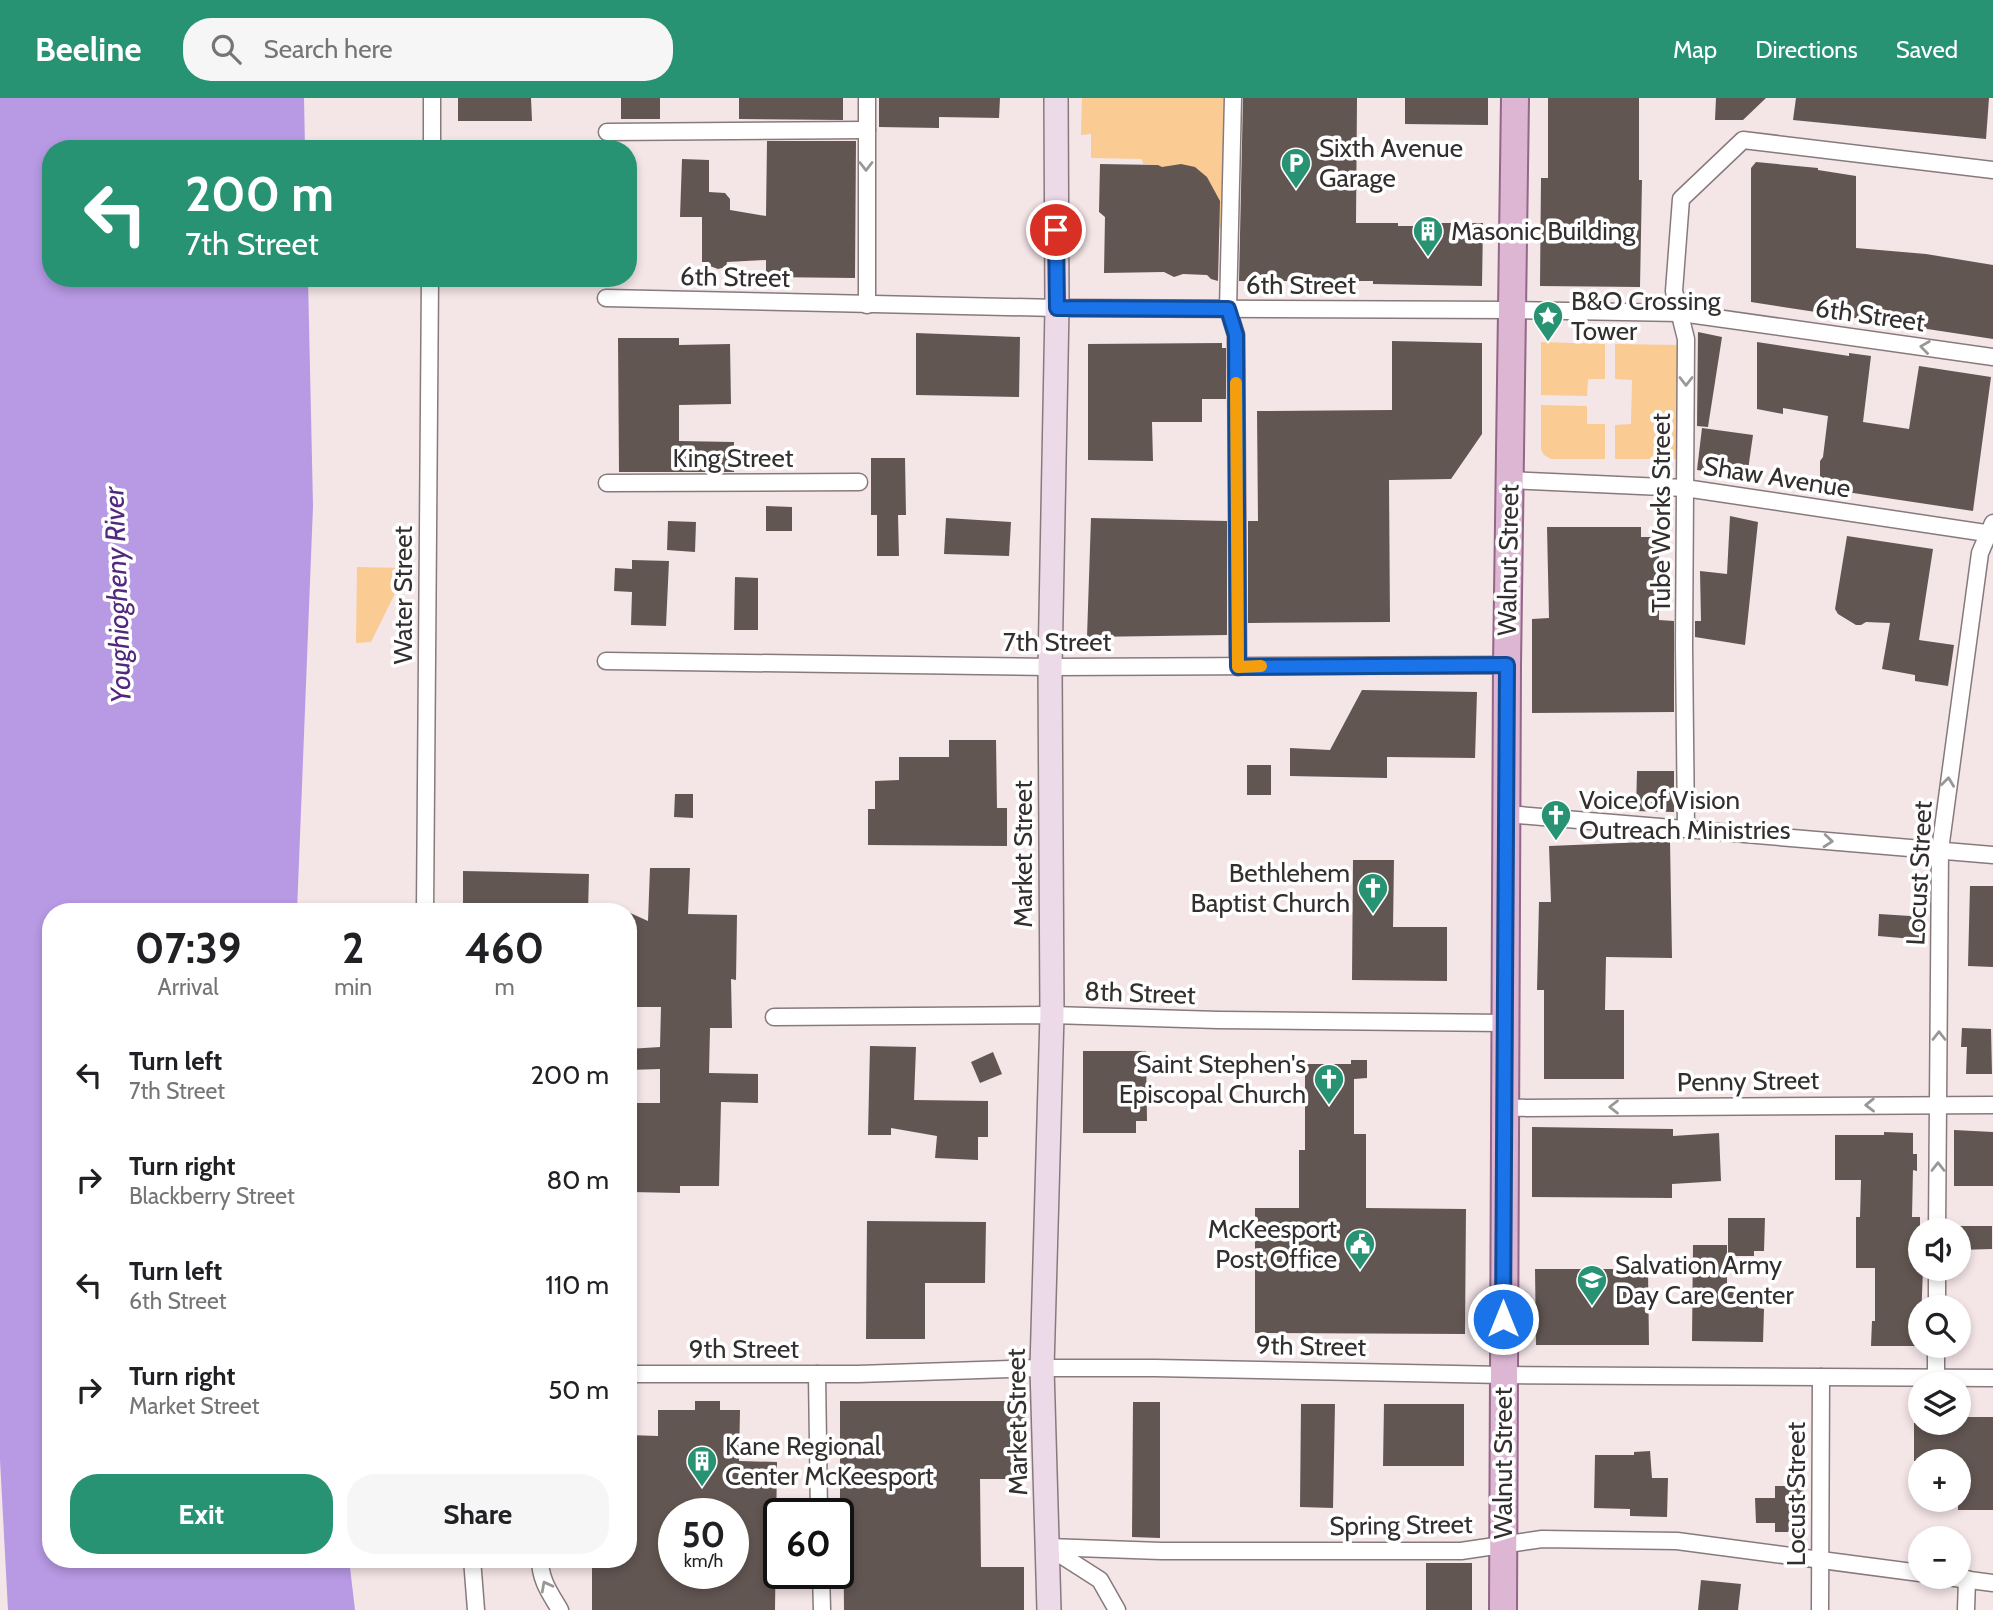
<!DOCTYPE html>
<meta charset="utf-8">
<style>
:root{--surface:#fff;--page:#f6f6f6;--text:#202124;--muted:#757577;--accent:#289372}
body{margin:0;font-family:Cabin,sans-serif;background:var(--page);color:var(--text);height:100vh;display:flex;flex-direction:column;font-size:26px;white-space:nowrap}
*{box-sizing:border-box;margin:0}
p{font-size:23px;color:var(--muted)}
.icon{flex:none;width:38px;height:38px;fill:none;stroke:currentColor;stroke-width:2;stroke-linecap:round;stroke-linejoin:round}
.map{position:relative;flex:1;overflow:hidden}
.details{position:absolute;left:42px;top:805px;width:595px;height:665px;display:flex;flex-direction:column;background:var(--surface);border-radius:28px;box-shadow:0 4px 10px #0003}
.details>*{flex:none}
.banner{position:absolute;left:42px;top:42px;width:595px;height:147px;border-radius:28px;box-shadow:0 4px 10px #0003;background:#289372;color:#fff;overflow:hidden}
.buttons{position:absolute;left:1908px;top:1120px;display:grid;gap:14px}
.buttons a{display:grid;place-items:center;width:63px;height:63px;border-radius:50%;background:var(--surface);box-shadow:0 4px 10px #0003;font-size:35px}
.speed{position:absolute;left:658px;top:1400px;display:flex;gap:14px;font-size:35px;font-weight:700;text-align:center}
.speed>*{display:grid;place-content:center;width:91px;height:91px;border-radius:50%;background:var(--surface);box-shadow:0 4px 10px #0003;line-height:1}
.speed small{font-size:18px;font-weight:400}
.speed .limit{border:4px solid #111;border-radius:10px;background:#fff;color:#111}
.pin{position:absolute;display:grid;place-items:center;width:60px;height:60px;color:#fff;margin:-30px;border:4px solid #fff;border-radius:50%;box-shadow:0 2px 7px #0007}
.me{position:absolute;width:77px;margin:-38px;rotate:0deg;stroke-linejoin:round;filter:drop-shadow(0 0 5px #0008)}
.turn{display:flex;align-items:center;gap:24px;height:147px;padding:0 28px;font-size:32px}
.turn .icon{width:91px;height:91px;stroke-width:2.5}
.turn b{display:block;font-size:49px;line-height:60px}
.eta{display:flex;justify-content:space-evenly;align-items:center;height:119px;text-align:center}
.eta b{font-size:42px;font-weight:700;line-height:49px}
.action{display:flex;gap:14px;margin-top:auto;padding:14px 28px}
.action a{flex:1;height:80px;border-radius:28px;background:var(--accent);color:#fff;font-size:28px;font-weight:700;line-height:80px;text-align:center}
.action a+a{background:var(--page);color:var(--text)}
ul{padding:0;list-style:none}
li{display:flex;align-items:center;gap:21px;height:105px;padding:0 28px}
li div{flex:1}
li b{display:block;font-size:26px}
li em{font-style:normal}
header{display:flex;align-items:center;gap:42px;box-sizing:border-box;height:98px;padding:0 35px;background:var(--accent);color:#fff}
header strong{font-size:33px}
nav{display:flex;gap:38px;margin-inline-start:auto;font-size:24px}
.search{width:490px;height:63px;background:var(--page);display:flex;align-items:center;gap:18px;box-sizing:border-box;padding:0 24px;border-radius:28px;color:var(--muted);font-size:26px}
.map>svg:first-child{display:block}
.green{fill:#facb93}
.water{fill:#b799e4}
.building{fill:#625652;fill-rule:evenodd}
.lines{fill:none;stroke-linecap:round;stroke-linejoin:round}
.street-casing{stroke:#877a7c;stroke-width:19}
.secondary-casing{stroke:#877a7c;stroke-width:26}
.primary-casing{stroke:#926787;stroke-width:30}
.street{stroke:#fff;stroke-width:16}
.secondary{stroke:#eddae9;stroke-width:23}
.primary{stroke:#dcb6d3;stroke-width:26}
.oneway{stroke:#9a9797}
.route-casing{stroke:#114b97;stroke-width:18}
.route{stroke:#1a73e8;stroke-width:12}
.slow{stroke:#f59e0b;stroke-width:12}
.labels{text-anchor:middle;stroke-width:7;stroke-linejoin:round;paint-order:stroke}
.poi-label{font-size:26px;fill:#342f2f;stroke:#fff;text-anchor:start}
.street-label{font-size:26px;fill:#342f2f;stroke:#fff}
.water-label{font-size:28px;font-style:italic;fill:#52287f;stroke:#fff}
</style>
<header>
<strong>Beeline</strong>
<div class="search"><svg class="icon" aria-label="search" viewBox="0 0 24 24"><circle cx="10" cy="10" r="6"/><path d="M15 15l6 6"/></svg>Search here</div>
<nav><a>Map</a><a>Directions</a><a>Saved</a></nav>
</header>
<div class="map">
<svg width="1993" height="1512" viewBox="0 0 1993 1512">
<rect width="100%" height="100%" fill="#f4e5e7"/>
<!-- green -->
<g class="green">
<polygon points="1082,0 1228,0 1225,130 1205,129 1215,106 1214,92 1207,79 1195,69 1164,71 1158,67 1143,66 1142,61 1091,60 1091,36 1081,37"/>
<polygon points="1541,244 1605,246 1605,281 1588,281 1587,298 1541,297"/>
<polygon points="1615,246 1679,247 1678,361 1615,361 1615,327 1631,326 1632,282 1615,281"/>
<polygon points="1541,307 1587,308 1587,326 1605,326 1605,361 1551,361 1544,357 1541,351"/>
<polygon points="357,469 404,470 404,477 371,544 356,545"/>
</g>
<!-- water -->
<polygon class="water" points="0,0 304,0 305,51 51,51 51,180 308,180 313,408 297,814 51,814 51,1461 349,1461 355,1512 8,1512 0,1362"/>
<!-- building -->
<g class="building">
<polygon points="458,0 531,0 532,23 458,23"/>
<rect x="621" y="0" width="39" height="21"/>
<polygon points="739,0 843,0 843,22 739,21"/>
<polygon points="879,0 1000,0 999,20 939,19 939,30 879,29"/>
<polygon points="1243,0 1357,0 1356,125 1398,125 1398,128 1438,128 1441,125 1483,125 1482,188 1373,186 1373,183 1239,183"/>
<polygon points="1405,0 1488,0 1488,27 1405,26"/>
<polygon points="1548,0 1639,0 1639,82 1642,82 1640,189 1540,188 1541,80 1548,80"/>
<polygon points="1716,0 1766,0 1743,22 1715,22"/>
<polygon points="1796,0 1989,0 1986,41 1793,22"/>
<polygon points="767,43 856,43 855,180 766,179 766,162 727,164 726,169 718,171 710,168 709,164 702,164 702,119 680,119 682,61 709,62 709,94 725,95 730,101 730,112 766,118"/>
<polygon points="1756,64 1818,70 1818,72 1856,78 1856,150 1926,156 1993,167 1993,241 1751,204 1751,70"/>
<polygon points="1100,66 1158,67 1162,69 1181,66 1195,69 1207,79 1220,103 1218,183 1211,181 1207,177 1183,176 1174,179 1164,174 1104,175 1105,119 1099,114"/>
<polygon points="1698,234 1722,239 1708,329 1697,328"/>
<polygon points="916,235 1020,239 1019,299 916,297"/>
<polygon points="618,240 679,240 679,247 730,246 731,306 679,307 679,343 734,344 734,374 619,374"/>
<polygon points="1392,243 1482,245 1482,336 1451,381 1389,382 1390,524 1248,525 1248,423 1258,423 1257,313 1392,312"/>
<polygon points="1757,244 1849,258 1849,255 1871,258 1863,324 1909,331 1919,268 1991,279 1973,413 1820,390 1820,363 1823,359 1828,318 1783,310 1783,316 1757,311"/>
<polygon points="1222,245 1222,250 1226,250 1226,301 1202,301 1202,324 1152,324 1153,363 1088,362 1088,246"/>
<polygon points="1702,330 1753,337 1747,379 1697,372"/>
<polygon points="871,360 905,360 906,417 898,417 899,458 877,458 877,417 871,417"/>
<polygon points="766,408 792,409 792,433 766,433"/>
<polygon points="1730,418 1758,424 1745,547 1695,539 1695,523 1701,523 1700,473 1727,476"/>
<polygon points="946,420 1011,424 1009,458 944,456"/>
<polygon points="1091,420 1227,423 1227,537 1087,539"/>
<polygon points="668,423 696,424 695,454 667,452"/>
<polygon points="1547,429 1641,429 1641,439 1659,439 1659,522 1674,523 1674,614 1532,615 1532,521 1549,520"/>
<polygon points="1847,438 1933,451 1919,542 1954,547 1948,588 1915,583 1915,577 1882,571 1890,525 1866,524 1861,527 1856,527 1838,516 1835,511"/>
<polygon points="632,462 669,463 666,528 631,527 632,494 614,493 615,470 632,471"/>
<polygon points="735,479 758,480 758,532 734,532"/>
<polygon points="1362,592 1477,594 1475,660 1387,659 1387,680 1290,678 1290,650 1330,652"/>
<polygon points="949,642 996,642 997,710 1007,710 1007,748 868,747 868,711 875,711 875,683 899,682 899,659 949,659"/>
<rect x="1247" y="667" width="24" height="30"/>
<polygon points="1637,673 1674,673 1674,714 1636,713"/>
<polygon points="675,696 693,696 693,720 674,719"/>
<polygon points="1670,743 1672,860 1606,859 1605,912 1624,912 1624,981 1544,981 1544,892 1537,892 1539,804 1551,804 1549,748"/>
<polygon points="1353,762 1394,762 1393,829 1447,829 1447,883 1352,882"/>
<polygon points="650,770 690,770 688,816 737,817 736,882 731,881 732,930 710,930 709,975 758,976 758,1005 721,1004 719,1088 680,1088 680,1095 631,1094 632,1052 628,1052 628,1005 660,1005 660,971 628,972 628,951 660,949 661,909 628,909 628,814 648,823"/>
<polygon points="463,773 589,776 588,814 463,814"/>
<polygon points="1970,788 1993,788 1993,869 1968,868"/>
<polygon points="1879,816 1926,819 1925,842 1878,838"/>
<polygon points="1962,930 1991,931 1992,976 1966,976 1967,949 1961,949"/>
<polygon points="870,948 916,949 914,1002 988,1003 988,1039 978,1039 978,1062 935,1060 937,1038 891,1030 891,1037 868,1037"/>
<polygon points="1083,953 1146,953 1147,1023 1136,1023 1136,1035 1083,1035"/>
<polygon points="993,954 1002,976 980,985 971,964"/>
<polygon points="1351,962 1367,962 1367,980 1354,981 1354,1036 1366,1036 1366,1110 1466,1111 1465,1236 1255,1235 1255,1110 1299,1110 1299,1052 1305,1052 1305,966 1351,966"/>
<polygon points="1532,1029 1673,1031 1673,1038 1719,1035 1721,1083 1672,1086 1672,1100 1532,1099"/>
<polygon points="1954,1032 1993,1034 1993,1088 1954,1088"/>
<polygon points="1884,1034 1913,1035 1913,1056 1917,1056 1917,1073 1913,1072 1912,1119 1920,1119 1920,1171 1923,1171 1920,1248 1871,1248 1872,1223 1875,1223 1875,1170 1856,1170 1856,1119 1860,1119 1861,1082 1835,1082 1835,1037 1884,1037"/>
<polygon points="1728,1120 1765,1120 1764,1153 1754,1153 1754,1158 1728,1158"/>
<polygon points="867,1123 986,1124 985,1185 925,1185 925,1241 866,1241"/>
<polygon points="1958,1128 1992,1128 1992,1151 1958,1152"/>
<polygon points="1693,1147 1727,1147 1727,1193 1758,1193 1758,1210 1764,1211 1763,1244 1692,1243"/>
<polygon points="1535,1171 1648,1171 1649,1247 1536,1247"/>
<path d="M695,1303H720V1312H740L739,1363L777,1364L775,1512H592V1461H628V1337L658,1338V1312H695ZM674,1416H733V1475H674Z"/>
<polygon points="840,1303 1025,1303 1025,1381 980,1381 981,1469 1024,1469 1024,1512 844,1512 843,1405 840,1405"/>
<polygon points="1133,1304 1160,1304 1160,1440 1132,1439"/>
<polygon points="1301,1306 1335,1306 1333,1410 1300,1409"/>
<polygon points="1384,1306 1464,1306 1464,1368 1383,1368"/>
<polygon points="1958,1319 1993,1319 1993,1412 1958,1412 1958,1363 1914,1363 1914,1325 1958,1325"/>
<polygon points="1650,1353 1652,1380 1668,1380 1667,1419 1630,1418 1630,1411 1594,1410 1595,1357 1634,1357 1634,1354"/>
<polygon points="1775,1388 1804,1388 1804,1434 1775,1434 1775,1425 1756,1425 1755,1400 1775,1400"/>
<rect x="1426" y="1465" width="46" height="47"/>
<polygon points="1701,1482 1741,1486 1738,1512 1698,1512"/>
</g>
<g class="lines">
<!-- street casing -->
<g class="street-casing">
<g id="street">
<polyline points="867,0 867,207"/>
<polyline points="1233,0 1228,211 1236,237 1238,569"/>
<polyline points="607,34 867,32"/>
<polyline points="432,51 432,0"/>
<polyline points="606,200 1057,210 1512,212 1681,215 1993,259"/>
<polyline points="1510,382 1685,390 1993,436"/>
<polyline points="607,385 859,384"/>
<polyline points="606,563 1050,569 1507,567"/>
<polyline points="1507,716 1993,757"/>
<polyline points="1686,731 1684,548 1686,241 1674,193 1681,101 1743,42 1993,72"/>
<polyline points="425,814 430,180"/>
<polyline points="774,919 1052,917 1218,922 1505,925"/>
<polyline points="1504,1010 1993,1007"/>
<polyline points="1937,1132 1940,752 1980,455 1993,425"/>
<polyline points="1937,1209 1937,1171"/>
<polyline points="628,1276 858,1276 1042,1270 1155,1270 1503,1277 1993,1280"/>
<polyline points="817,1276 819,1416"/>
<polyline points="1936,1280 1936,1248"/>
<polyline points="1048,1449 1161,1453 1461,1453 1542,1441 1677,1443 1920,1475"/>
<polyline points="1050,1450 1100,1482 1117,1512"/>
<polyline points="472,1461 476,1512"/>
<path d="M540,1461C540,1482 550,1495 560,1512"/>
<polyline points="821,1475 822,1512"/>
<polyline points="1947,1479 1993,1485"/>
<polyline points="1820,1512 1821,1279"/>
<polyline points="1966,1512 1967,1481"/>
</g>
</g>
<!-- secondary casing -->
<g class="secondary-casing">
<polyline id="secondary" points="1049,1512 1042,1270 1052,917 1050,569 1057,210 1056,0"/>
</g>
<!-- primary casing -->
<g class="primary-casing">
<polyline id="primary" points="1503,1512 1507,567 1515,0"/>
</g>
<!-- street -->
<use href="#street" class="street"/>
<!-- secondary -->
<use href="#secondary" class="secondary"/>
<!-- primary -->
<use href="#primary" class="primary"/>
</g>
<!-- one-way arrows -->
<defs><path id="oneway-chevron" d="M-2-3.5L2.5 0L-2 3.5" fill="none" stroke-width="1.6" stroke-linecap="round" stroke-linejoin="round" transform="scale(1.75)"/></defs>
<g class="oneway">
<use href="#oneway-chevron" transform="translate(866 68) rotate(90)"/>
<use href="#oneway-chevron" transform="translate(1925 249) rotate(-172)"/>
<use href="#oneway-chevron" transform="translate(1686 283) rotate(90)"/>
<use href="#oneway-chevron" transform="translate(1948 684) rotate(-83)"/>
<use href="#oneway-chevron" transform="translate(1828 743) rotate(5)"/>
<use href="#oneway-chevron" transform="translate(1939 938) rotate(-90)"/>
<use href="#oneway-chevron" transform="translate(1870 1007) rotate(179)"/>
<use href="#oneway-chevron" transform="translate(1614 1009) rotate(180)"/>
<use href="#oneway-chevron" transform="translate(1938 1069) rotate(-90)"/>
<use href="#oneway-chevron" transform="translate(546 1488) rotate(-118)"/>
</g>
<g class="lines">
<!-- route casing -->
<g class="route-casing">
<polyline id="route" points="1056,132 1057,210 1228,211 1236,237 1238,569 1507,567 1503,1221"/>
</g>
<!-- route -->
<use href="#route" class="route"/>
<!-- slow -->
<polyline class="slow" points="1236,285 1238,569 1261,568"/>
</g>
<!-- icons -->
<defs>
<g id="parking-pin" transform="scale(1.575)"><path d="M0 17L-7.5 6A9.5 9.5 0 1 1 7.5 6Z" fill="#289372" stroke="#fff"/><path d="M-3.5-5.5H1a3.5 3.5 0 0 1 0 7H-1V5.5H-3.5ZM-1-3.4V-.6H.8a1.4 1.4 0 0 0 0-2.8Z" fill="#fff"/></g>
<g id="building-pin" transform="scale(1.575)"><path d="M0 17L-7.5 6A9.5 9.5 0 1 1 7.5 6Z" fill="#289372" stroke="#fff"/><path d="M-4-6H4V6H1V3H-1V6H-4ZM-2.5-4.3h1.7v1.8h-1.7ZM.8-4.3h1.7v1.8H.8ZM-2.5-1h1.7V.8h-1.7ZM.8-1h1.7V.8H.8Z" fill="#fff"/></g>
<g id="sight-pin" transform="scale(1.575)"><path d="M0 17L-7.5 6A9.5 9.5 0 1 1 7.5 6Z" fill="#289372" stroke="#fff"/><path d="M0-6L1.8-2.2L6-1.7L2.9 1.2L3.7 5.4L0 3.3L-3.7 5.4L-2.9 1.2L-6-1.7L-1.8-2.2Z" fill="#fff"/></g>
<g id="church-pin" transform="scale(1.575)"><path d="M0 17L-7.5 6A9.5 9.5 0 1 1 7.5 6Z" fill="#289372" stroke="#fff"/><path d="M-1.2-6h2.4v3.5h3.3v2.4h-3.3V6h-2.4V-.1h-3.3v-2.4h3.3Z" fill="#fff"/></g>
<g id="civic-pin" transform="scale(1.575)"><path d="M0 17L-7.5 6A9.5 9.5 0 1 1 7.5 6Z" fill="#289372" stroke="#fff"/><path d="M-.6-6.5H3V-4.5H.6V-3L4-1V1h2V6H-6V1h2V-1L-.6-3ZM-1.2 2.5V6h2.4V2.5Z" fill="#fff"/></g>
<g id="school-pin" transform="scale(1.575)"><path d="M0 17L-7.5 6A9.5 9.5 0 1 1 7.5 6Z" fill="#289372" stroke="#fff"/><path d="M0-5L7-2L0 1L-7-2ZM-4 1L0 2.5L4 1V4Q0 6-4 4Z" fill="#fff"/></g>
</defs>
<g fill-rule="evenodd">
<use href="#parking-pin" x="1296" y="65"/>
<use href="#building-pin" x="1428" y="133"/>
<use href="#sight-pin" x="1548" y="218"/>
<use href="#church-pin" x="1556" y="717"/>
<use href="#church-pin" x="1373" y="790"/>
<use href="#church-pin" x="1329" y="981"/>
<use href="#civic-pin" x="1360" y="1146"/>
<use href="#school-pin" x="1592" y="1182"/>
<use href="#building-pin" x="702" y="1363"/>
</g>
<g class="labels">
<!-- poi labels -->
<g class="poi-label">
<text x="1319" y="59">Sixth Avenue<tspan x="1319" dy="30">Garage</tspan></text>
<text x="1451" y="142">Masonic Building</text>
<text x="1571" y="212">B&amp;O Crossing<tspan x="1571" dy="30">Tower</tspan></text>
<text x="1579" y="711">Voice of Vision<tspan x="1579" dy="30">Outreach Ministries</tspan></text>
<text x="1350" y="784" text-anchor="end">Bethlehem<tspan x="1350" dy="30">Baptist Church</tspan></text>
<text x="1306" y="975" text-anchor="end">Saint Stephen's<tspan x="1306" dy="30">Episcopal Church</tspan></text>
<text x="1337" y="1140" text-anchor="end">McKeesport<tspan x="1337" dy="30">Post Office</tspan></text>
<text x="1615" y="1176">Salvation Army<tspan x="1615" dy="30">Day Care Center</tspan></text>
<text x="725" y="1357">Kane Regional<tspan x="725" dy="30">Center McKeesport</tspan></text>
</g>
<!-- street labels -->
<g class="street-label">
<text transform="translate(735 179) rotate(1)" y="9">6th Street</text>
<text x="1301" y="196">6th Street</text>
<text transform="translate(1870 217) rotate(8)" y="9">6th Street</text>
<text x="733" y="369">King Street</text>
<text transform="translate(1777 379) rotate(9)" y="9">Shaw Avenue</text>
<text transform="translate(1661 415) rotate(-90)" y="9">Tube Works Street</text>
<text transform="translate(1508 462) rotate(-89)" y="9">Walnut Street</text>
<text transform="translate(403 497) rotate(-90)" y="9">Water Street</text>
<text x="1057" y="553">7th Street</text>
<text transform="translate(1023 756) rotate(-90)" y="9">Market Street</text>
<text transform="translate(1919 775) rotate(-87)" y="9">Locust Street</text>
<text transform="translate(1140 895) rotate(2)" y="9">8th Street</text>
<text transform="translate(1748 983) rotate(-1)" y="9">Penny Street</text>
<text transform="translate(1311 1248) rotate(1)" y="9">9th Street</text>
<text x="744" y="1260">9th Street</text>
<text transform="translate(1017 1324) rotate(-91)" y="9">Market Street</text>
<text transform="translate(1503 1365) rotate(-90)" y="9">Walnut Street</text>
<text transform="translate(1796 1396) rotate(-90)" y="9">Locust Street</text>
<text transform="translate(1401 1427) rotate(-1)" y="9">Spring Street</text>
</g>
<!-- water labels -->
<g class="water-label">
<text transform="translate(117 497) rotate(-92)" y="10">Youghiogheny River</text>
</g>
</g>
</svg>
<div class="buttons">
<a><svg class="icon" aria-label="sound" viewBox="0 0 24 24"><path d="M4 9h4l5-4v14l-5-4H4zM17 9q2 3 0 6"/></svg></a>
<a><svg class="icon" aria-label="search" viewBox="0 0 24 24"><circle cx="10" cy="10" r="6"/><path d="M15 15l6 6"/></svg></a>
<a><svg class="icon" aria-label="layers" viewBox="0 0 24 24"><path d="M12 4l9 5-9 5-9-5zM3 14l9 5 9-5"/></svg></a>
<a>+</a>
<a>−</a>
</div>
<div class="speed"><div>50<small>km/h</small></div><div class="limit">60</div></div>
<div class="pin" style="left:1056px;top:132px;background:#d93025"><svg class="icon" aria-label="arrive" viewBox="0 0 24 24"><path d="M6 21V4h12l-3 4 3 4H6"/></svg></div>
<svg class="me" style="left:1503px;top:1221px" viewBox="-20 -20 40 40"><circle r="17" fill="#1a73e8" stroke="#fff" stroke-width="3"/><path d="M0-11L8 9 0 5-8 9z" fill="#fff"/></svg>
<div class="banner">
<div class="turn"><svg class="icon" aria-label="left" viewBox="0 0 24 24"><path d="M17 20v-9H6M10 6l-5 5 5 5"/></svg><div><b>200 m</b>7th Street</div></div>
</div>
<section class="details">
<div class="eta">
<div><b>07:39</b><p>Arrival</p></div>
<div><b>2</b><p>min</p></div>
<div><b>460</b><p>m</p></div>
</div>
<ul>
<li><svg class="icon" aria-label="left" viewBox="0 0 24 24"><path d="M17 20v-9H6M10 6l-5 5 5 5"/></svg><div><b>Turn left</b><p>7th Street</p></div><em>200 m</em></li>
<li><svg class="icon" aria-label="right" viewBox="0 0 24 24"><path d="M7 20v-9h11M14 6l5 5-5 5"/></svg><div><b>Turn right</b><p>Blackberry Street</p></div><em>80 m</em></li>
<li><svg class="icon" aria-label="left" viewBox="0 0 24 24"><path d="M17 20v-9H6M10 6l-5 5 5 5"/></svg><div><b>Turn left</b><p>6th Street</p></div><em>110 m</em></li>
<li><svg class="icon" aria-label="right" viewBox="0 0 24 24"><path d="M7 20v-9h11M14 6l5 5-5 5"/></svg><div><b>Turn right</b><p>Market Street</p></div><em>50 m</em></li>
</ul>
<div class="action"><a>Exit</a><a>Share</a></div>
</section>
</div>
